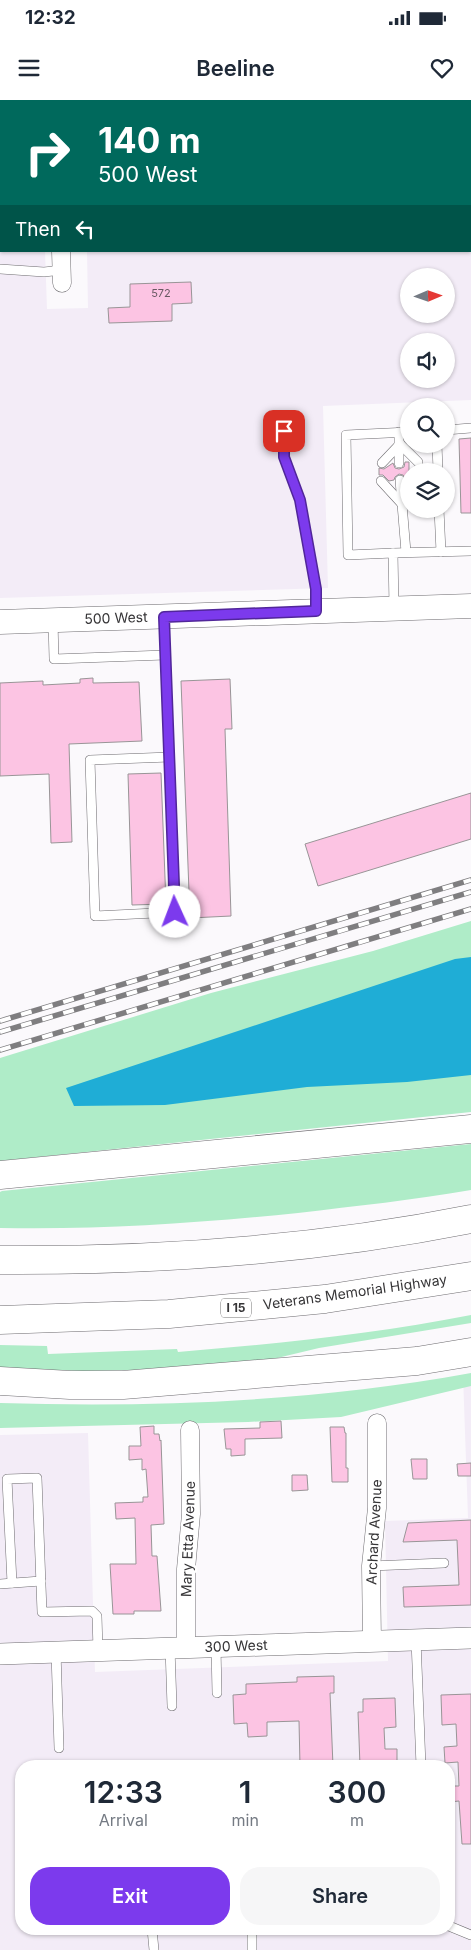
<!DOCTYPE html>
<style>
:root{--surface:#fff;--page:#f6f6f7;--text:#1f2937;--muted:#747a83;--accent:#7c3aed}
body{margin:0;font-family:Inter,sans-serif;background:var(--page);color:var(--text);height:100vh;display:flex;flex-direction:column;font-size:19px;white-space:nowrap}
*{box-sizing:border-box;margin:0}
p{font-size:16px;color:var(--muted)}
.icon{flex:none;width:28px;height:28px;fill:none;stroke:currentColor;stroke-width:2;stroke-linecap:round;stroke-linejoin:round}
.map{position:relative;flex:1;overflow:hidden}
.drawer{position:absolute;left:15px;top:1660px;width:440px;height:175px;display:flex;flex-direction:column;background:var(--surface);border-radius:20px;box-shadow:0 1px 4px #0004}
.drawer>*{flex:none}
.top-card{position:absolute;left:0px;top:0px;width:471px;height:152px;box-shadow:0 1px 4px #0004;background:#00695c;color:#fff;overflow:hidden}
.needle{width:32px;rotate:88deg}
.fabs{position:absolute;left:400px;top:168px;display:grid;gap:10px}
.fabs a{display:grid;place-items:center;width:55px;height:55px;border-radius:50%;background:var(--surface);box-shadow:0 1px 4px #0004;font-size:25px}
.pin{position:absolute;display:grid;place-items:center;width:42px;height:42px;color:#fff;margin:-21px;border-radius:10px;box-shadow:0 2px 8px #0006}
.me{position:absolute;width:55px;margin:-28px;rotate:358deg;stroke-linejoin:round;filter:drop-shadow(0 0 4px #0008)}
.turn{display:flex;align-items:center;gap:18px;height:105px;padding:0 15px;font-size:22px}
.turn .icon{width:65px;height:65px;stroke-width:2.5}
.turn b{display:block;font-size:35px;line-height:42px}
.then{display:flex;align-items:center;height:48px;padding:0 15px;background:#0003;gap:10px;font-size:19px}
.eta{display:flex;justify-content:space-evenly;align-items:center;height:85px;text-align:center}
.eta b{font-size:30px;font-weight:600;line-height:35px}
.cta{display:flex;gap:10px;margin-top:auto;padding:10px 15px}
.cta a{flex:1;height:58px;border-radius:20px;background:var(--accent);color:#fff;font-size:20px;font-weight:600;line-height:58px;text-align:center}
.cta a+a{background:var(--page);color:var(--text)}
.status{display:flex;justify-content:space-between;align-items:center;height:35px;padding:0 25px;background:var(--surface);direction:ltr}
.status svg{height:14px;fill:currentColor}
header{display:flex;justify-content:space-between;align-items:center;height:65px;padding:0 15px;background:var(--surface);font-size:22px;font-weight:600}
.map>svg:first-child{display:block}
.built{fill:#f3ecf7;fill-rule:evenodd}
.green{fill:#afecc8}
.water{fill:#1fadd6}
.building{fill:#fcc4e3;stroke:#999597}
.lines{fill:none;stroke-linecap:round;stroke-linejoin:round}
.service-casing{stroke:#6e6c70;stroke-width:10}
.minor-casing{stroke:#6e6c70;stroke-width:19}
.tertiary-casing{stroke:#6e6c70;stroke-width:22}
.secondary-casing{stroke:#6e6c70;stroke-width:25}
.motorway-casing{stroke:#6e6c70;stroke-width:29}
.service{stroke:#fff;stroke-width:9}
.minor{stroke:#fff;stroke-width:18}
.tertiary{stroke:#fff;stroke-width:21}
.secondary{stroke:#fff;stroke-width:24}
.motorway{stroke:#fff;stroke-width:28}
.rail-casing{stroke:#7f7e80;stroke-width:5.5}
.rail{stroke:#fff;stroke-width:4;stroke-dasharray:11;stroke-linecap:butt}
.route-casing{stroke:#51269a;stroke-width:12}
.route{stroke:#7c3aed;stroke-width:9}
.labels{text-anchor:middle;stroke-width:5;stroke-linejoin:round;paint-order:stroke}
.number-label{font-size:11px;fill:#685962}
.shield{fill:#fff;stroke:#727273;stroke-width:1}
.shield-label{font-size:12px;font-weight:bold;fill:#363537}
.street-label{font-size:14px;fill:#363537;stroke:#fff}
</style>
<div class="status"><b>12:32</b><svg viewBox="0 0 49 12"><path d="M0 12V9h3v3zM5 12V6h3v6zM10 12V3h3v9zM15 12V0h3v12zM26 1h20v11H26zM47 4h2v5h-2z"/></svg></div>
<header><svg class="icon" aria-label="menu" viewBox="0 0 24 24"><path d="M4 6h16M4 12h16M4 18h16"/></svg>Beeline<svg class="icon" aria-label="heart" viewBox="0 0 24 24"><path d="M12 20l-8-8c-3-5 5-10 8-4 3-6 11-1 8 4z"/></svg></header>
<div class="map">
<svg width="471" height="1850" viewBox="0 0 471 1850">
<rect width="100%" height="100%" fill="#fbf9fc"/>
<!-- built -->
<g class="built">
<path d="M0,0H38L1,1V151H45L47,209L88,208L87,151H470V1L80,0H471V300L323,306L328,488L0,498ZM409,176H446V214H409ZM409,241H446V279H409Z"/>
<path d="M471,1274V1850H0V1335L88,1333L95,1572L388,1561L385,1421L468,1418L463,1275ZM21,1666H449V1829H21Z"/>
</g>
<!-- green -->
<g class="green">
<polygon points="471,821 471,1012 0,1061 0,958 211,893 373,851"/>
<path d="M471,1044V1090C414,1100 356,1106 298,1113C199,1123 100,1130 0,1128V1092L2,1091Z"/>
<path d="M471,1215V1223L319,1248L273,1259L173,1267V1269L83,1271L0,1268V1245L47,1246L48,1254L177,1249L178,1252C276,1244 374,1234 471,1215Z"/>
<path d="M471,1273V1286L341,1317L248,1322L0,1328V1303C157,1308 316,1301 471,1273Z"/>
</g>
<!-- water -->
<polygon class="water" points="471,857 471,975 407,982 307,987 165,1005 74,1006 66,988 455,859"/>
<!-- building -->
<g class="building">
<polygon points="191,182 192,203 172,204 172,221 109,223 108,208 130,207 130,184"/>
<polygon points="471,338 471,413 461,413 459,339"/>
<polygon points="405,362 409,362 409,379 406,380 403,375 399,374 395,377 394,380 389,381 383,375 379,375 379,368 384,369 393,363 395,368 399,369 404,367"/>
<polygon points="93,578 93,583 139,582 142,641 69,644 72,742 51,743 49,674 0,676 0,583 43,581 43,585 80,583 80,579"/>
<polygon points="230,579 232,629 225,629 231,816 190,818 181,581"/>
<polygon points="161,673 166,804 132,805 128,674"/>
<polygon points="471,693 471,739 318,786 305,744"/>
<polygon points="281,1321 282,1338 245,1339 245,1355 231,1356 231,1349 226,1349 224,1329 260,1328 260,1322"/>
<polygon points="154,1326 154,1334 159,1334 160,1341 161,1340 164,1424 151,1425 152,1456 157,1456 161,1511 134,1511 134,1514 113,1514 110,1464 136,1464 135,1418 116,1419 115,1403 143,1402 143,1397 148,1397 146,1369 142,1370 142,1359 129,1360 129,1346 141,1346 140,1327"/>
<polygon points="330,1327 344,1327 345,1333 346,1333 346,1368 348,1368 348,1382 332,1382"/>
<polygon points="411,1359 427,1359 427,1379 413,1379"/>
<polygon points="471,1363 471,1376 458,1376 457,1364"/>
<polygon points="292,1375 307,1375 308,1390 292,1391"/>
<polygon points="471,1420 471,1505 404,1507 403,1487 459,1485 457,1440 403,1442 408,1423"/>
<polygon points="334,1576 334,1593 330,1593 333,1666 300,1666 299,1621 267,1622 267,1636 248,1637 247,1623 234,1624 233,1595 246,1594 246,1584 297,1582 297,1577"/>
<polygon points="471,1594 471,1744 462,1744 459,1701 449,1702 449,1686 459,1686 458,1662 445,1663 444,1647 457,1646 456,1624 442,1625 441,1595"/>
<polygon points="395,1598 396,1627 384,1628 385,1649 397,1649 397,1666 360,1666 358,1612 363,1612 363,1599"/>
</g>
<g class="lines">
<!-- service casing -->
<g class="service-casing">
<g id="service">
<polyline points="172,1 173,0"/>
<polyline points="0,169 44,172 62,170"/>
<polyline points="446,330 471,328"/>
<polyline points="284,331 284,357 300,400 316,489 316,511"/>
<polyline points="399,332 399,363"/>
<polyline points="400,344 418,362"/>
<polyline points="437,344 438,371"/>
<polyline points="382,363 400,344"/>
<polyline points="400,380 406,452"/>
<polyline points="381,381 403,405"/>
<polyline points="404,400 409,385"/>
<polyline points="439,409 441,452"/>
<polyline points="393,453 348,455 346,335 409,332"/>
<polyline points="394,507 393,453 471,451"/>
<polyline points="164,517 175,812 95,816 90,660 170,657"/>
<polyline points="53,521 54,559 165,555"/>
<polyline points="371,1466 444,1463"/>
<polyline points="12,1483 7,1379 37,1378 42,1512 92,1511 97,1516 98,1550"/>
<polyline points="0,1484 41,1481"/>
<polyline points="416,1540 421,1666"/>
<polyline points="216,1547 217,1593"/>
<polyline points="170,1548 172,1606"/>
<polyline points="56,1552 59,1648"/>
<polyline points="449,1826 471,1835"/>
<polyline points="152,1829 154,1850"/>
<polyline points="252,1850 252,1829"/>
</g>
</g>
<!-- minor casing -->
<g class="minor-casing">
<g id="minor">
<polyline points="57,0 57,1"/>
<polyline points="61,151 62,183"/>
<polyline points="372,1541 371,1466 377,1408 377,1323"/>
<polyline points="186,1548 186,1469 191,1414 190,1330"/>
</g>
</g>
<!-- tertiary casing -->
<g class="tertiary-casing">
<polyline id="tertiary" points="0,1554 471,1538"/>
</g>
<!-- secondary casing -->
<g class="secondary-casing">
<polyline id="secondary" points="0,522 471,506"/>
</g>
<!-- motorway casing -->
<g class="motorway-casing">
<g id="motorway">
<polyline points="0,1075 471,1029"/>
<path d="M0,1160C158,1161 316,1150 471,1119"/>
<polyline points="0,1220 169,1214 325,1199 471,1176"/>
<polyline points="0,1281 70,1285 123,1285 417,1261 471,1252"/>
</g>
</g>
<!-- service -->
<use href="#service" class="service"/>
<!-- minor -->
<use href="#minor" class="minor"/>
<!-- tertiary -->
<use href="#tertiary" class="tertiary"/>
<!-- secondary -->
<use href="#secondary" class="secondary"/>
<!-- motorway -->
<use href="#motorway" class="motorway"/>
<!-- rail casing -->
<g class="rail-casing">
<g id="rail">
<polyline points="0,921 471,780"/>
<polyline points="0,932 471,792"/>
<polyline points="0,950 471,809"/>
</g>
</g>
<!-- rail -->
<use href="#rail" class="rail"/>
</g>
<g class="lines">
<!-- route casing -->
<g class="route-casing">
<polyline id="route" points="175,812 164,517 316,511 316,489 300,400 284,357 284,331"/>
</g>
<!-- route -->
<use href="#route" class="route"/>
</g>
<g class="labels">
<!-- number labels -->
<g class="number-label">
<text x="161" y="197">572</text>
</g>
<!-- shield labels -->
<rect class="shield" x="221" y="1198.5" width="30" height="19" rx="4"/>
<g class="shield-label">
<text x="236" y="1212">I 15</text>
</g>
<!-- street labels -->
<g class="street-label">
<text transform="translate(116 518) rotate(-2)" y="5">500 West</text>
<text transform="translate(355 1192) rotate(-8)" y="5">Veterans Memorial Highway</text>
<text transform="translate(374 1432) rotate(-87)" y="5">Archard Avenue</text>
<text transform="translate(188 1439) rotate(-88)" y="5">Mary Etta Avenue</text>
<text transform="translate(236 1546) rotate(-2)" y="5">300 West</text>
</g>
</g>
</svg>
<div class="fabs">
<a><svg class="needle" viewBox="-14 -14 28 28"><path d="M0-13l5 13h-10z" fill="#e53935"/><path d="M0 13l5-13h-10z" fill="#747a83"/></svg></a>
<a><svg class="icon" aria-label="sound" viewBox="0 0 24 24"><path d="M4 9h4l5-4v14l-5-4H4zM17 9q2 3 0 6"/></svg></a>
<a><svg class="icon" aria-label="search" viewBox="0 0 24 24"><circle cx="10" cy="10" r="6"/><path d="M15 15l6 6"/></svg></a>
<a><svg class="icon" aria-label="layers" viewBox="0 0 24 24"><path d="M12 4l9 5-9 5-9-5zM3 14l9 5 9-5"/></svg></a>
</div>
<div class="pin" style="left:284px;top:331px;background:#d93025"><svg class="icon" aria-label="arrive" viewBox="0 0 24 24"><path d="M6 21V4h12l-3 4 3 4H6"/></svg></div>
<svg class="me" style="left:175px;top:812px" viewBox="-20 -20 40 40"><circle r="19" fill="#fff"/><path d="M0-13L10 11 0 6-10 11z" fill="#7c3aed"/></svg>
<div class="top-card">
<div class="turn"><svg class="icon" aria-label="right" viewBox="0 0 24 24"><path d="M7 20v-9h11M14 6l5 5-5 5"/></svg><div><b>140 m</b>500 West</div></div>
<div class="then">Then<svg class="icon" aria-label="left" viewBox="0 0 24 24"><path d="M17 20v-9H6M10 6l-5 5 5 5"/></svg></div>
</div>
<section class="drawer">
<div class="eta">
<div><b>12:33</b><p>Arrival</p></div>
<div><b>1</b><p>min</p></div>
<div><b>300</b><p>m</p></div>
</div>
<div class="cta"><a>Exit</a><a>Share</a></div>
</section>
</div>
